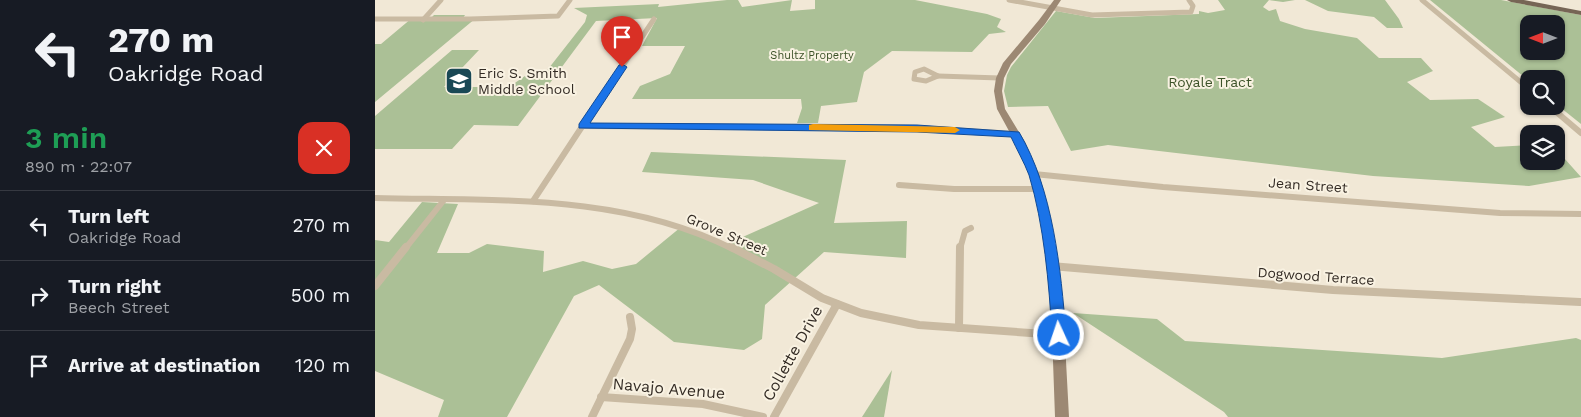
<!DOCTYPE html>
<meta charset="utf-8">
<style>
:root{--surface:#171b24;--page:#242831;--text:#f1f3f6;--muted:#9ea1a6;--line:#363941}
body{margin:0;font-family:"Work Sans",sans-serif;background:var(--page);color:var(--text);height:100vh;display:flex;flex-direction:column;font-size:19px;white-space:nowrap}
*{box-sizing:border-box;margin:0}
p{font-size:16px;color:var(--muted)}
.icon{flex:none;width:28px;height:28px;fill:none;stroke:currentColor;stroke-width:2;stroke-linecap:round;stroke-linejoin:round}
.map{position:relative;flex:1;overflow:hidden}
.side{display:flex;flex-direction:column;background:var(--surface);width:375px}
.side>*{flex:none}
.hud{background:#171b24;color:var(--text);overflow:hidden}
.needle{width:32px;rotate:270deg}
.tools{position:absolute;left:1145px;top:15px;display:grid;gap:10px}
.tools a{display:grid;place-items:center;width:45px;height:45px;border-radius:10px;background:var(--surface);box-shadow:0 1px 4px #0004;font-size:25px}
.pin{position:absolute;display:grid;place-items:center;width:42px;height:42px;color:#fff;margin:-51px -21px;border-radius:50% 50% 50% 0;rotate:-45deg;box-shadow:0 0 5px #0007}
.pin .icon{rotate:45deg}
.me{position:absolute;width:55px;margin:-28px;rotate:357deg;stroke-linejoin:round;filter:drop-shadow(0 0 4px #0008)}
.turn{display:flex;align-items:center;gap:18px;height:105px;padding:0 25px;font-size:22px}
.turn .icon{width:65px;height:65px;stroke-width:2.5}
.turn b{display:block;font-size:35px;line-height:42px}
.round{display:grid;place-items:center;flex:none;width:52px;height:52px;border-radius:15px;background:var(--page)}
.head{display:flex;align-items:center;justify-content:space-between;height:85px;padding:0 25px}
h1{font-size:30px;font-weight:600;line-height:38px;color:#1e9e55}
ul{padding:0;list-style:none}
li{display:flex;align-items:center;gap:15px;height:70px;padding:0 25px;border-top:1px solid var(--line)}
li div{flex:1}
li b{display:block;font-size:19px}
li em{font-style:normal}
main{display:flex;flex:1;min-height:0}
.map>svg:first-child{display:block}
.green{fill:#abc096;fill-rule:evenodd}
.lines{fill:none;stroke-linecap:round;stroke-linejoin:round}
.minor-far2{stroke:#c9baa2;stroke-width:5}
.minor-far1{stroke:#c9baa2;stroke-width:6}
.minor{stroke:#c9baa2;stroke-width:8}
.secondary{fill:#9c8873;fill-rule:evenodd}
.primary{fill:#766555;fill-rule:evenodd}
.route{fill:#1a73e8;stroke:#114b97}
.slow{fill:#f59e0b}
.labels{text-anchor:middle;stroke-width:4;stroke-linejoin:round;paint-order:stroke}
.far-park-label{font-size:11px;fill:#3c5228;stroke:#f9f2e2}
.poi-label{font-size:14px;fill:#332b24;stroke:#f9f2e2;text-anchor:start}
.park-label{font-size:14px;fill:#3c5228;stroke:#f9f2e2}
.street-label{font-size:14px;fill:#332b24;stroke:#f9f2e2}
.near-street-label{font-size:16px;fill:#332b24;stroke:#f9f2e2}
</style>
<main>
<section class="side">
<div class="hud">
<div class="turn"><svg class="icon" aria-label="left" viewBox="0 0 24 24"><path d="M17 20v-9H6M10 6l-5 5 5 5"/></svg><div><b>270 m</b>Oakridge Road</div></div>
</div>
<div class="head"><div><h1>3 min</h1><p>890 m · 22:07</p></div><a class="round" style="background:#d93025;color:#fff"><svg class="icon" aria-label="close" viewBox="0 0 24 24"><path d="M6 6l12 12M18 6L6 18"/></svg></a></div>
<ul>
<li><svg class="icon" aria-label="left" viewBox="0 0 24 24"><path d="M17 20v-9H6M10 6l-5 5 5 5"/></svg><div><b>Turn left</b><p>Oakridge Road</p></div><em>270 m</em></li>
<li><svg class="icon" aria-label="right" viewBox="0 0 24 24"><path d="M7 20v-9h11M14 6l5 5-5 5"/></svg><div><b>Turn right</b><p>Beech Street</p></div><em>500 m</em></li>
<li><svg class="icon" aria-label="arrive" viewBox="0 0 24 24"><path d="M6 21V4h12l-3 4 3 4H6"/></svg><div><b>Arrive at destination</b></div><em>120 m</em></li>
</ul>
</section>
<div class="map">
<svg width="1206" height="417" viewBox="0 0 1206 417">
<rect width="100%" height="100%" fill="#f1e8d6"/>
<!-- green -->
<g class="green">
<polygon points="352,0 363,0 367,7 417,0 415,11 440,9 440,0 540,0 612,14 626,19 622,27 631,32 614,34 597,52 517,51 489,72 482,102 446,106 443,123 422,123 427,108 426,99 257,99 265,86 295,74 310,46 267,46 282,18 221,21 143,126 99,125 77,149 0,149 0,116 77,50 104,50 69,87 134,87 150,76 170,73 210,22 212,15 199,8 284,4 283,7"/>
<polygon points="843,0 920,0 908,2 894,0 888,7 894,11 901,9 905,21 930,29 982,38 1004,58 1046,58 1058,71 1032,82 1055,100 1103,99 1130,117 1096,127 1120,147 1154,145 1154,161 1181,161 1181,149 1206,177 1154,186 998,176 733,145 696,151 673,106 633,107 629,91 632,75 636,67 681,11 720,18 824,14 824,11 833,13 850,10"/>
<polygon points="930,0 1010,0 1024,19 1028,28 1012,28 999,17 953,11"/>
<path d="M1055,0H1126L1206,15V124L1181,104V79H1154V81ZM1154,24H1181V51H1154Z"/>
<polygon points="59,15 90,15 88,18 101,18 0,102 0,44 6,44 37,18 56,18"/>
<polygon points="276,152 471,160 459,223 532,221 531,258 449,252 390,305 387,339 369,350 299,342 224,285 199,296 132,417 63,417 69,400 0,371 0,240 14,242 47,202 83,204 62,253 94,253 112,244 169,251 168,272 208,261 237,269 261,264 306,227 352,244 444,203 378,180 267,172"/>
<polygon points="698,313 782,319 810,341 1067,358 1201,338 1206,340 1206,417 853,417 849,412"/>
<polygon points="517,370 509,417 487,417"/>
</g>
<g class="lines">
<!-- minor-far2 -->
<g class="minor-far2">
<polyline points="634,0 717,15 816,12 818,6 814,0"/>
<polyline points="1047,0 1154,89"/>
<polyline points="0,19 95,19 183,16 195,0"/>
<polyline points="48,20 66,0"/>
<polygon points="549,69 563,76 551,81 539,79 540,72"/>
<polyline points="563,76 625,78"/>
<polyline points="1174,106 1181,112"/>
<polyline points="217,112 279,19"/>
</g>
<!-- minor-far1 -->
<g class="minor-far1">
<polyline points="1179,110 1206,133"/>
<polyline points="208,126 542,128 640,134"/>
<polyline points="659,174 788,187 1125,213 1206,214"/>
<polyline points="524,185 579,189 664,189"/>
<path d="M0,198C121,201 247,193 358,249"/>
<polyline points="158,201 218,110"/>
<polyline points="30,249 69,200"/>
<polyline points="585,249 590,231 596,228"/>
</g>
<!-- minor -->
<g class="minor">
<polyline points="356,247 399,269 447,298 486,313 544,325 684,335"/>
<polyline points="676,266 958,290 1205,302"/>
<polyline points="0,286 31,247"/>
<polyline points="584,328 585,247"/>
<polyline points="226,397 328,404 388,417"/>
<polyline points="217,417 255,339 257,329 255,317"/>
<polyline points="399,417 462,304"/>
</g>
<!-- secondary -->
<polygon class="secondary" points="679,0 686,0 670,24 636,64 629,78 627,91 630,109 650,142 664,174 676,219 688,305 694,417 680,417 676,305 666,219 654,174 640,142 622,109 619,91 621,78 628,63 664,20"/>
<!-- primary -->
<polygon class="primary" points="1132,0 1149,0 1206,11 1206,15 1136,2"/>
</g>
<!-- route -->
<path class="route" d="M247,64L252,67L215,123L542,125L644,132C678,189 686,269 691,335L689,339L684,341L679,339L677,335C674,283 669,225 654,175C649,162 642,150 636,137L542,132L204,128V124L244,65Z"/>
<!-- slow -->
<polygon class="slow" points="438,124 580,127 585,130 580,133 434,130 434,125"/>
<!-- icons -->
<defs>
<g id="school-square" transform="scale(1.4375)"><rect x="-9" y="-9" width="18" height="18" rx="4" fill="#194855" stroke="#f9f2e2"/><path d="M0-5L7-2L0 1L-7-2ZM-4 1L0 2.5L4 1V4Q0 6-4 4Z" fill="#fff"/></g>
</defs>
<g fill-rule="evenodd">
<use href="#school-square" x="84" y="81"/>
</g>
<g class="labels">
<!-- far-park labels -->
<g class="far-park-label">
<text x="437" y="59">Shultz Property</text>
</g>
<!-- poi labels -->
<g class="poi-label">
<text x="103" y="78">Eric S. Smith<tspan x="103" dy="16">Middle School</tspan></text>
</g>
<!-- park labels -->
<g class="park-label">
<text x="835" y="87">Royale Tract</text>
</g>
<!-- street labels -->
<g class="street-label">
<text transform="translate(933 185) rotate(4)" y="5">Jean Street</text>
<text transform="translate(352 234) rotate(23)" y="5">Grove Street</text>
<text transform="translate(941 276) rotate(4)" y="5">Dogwood Terrace</text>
</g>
<!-- near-street labels -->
<g class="near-street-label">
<text transform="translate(417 353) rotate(-61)" y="6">Collette Drive</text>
<text transform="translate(294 388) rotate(5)" y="6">Navajo Avenue</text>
</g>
</g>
</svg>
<div class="tools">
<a><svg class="needle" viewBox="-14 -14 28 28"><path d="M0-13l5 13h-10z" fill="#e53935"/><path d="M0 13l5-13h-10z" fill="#9ea1a6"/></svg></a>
<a><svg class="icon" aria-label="search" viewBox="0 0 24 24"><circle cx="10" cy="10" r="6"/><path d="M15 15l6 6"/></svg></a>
<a><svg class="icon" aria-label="layers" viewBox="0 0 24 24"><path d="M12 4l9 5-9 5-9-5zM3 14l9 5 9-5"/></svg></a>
</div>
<div class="pin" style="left:247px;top:67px;background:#d93025"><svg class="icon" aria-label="arrive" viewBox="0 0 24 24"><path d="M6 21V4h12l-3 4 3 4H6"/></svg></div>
<svg class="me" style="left:684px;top:335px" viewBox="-20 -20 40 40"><circle r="17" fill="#1a73e8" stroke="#fff" stroke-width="3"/><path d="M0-11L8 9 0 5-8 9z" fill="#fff"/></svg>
</div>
</main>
